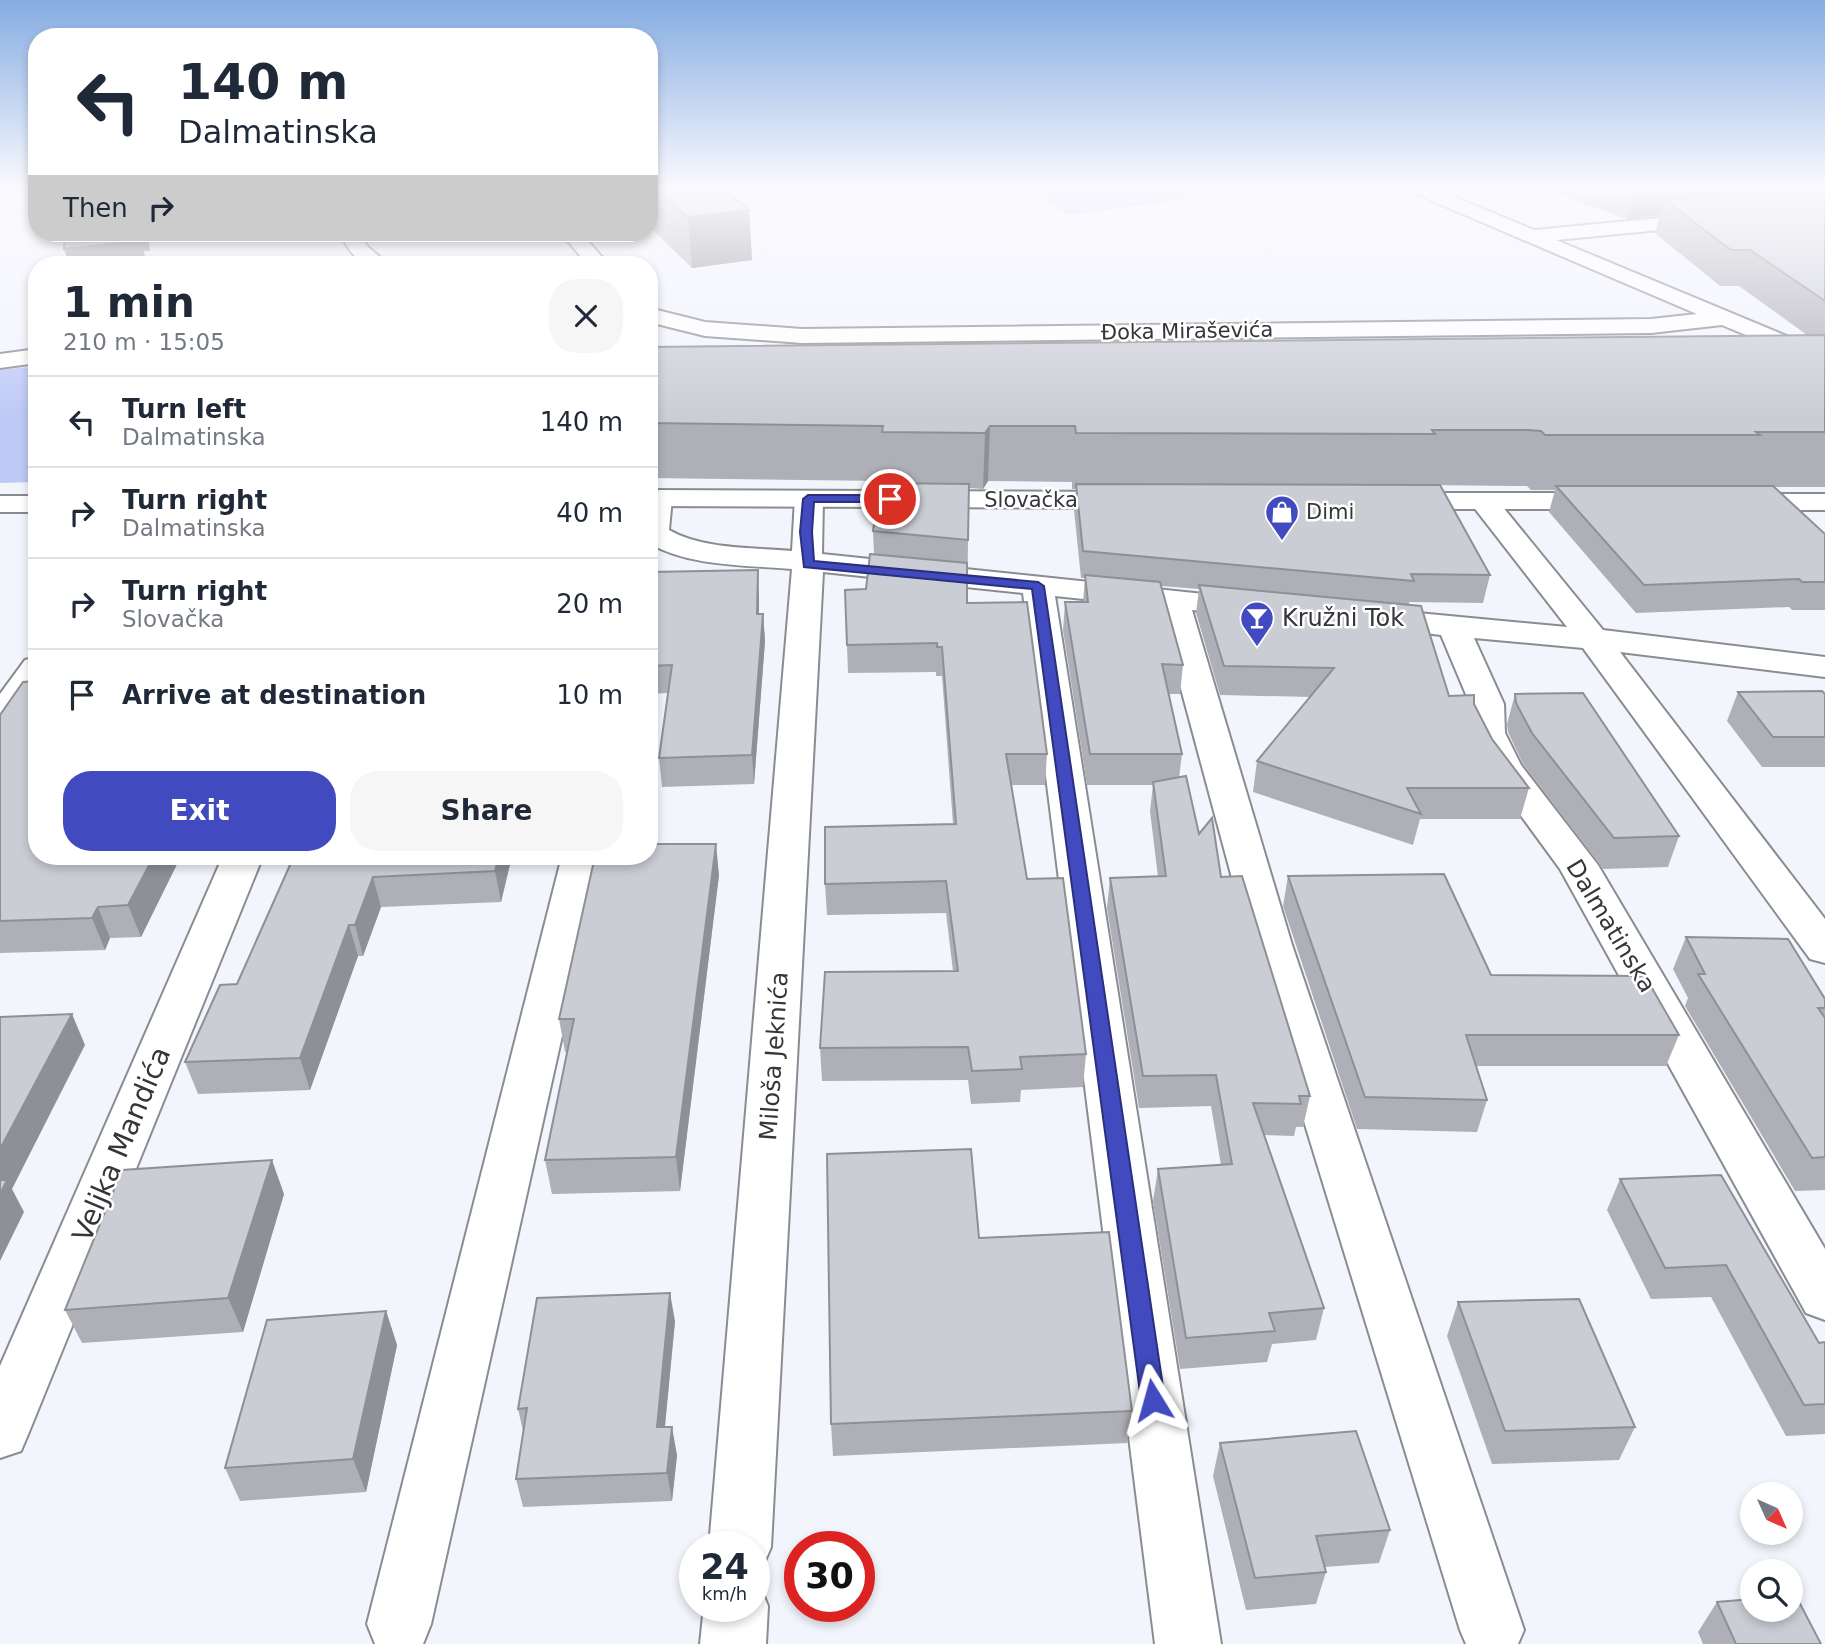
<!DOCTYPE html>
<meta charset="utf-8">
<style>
:root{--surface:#fff;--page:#f6f6f7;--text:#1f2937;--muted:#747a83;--line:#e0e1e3;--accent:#414abe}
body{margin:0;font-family:"DejaVu Sans",sans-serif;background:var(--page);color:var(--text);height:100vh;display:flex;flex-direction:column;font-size:26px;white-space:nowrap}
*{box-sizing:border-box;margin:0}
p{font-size:23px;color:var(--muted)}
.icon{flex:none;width:38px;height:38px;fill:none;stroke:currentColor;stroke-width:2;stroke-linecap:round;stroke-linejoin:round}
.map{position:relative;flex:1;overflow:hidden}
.sheet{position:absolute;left:28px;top:256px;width:630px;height:609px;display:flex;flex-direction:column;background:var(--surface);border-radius:28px;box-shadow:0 4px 10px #0003}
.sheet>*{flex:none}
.banner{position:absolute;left:28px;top:28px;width:630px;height:214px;border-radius:28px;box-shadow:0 4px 10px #0003;background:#fff;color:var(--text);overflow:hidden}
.needle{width:46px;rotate:135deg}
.fabs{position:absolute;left:1740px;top:1482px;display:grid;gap:14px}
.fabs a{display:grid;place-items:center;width:63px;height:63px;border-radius:50%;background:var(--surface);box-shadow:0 4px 10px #0003;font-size:35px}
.speed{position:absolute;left:679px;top:1531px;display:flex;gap:14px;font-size:35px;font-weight:700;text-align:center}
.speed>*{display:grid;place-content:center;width:91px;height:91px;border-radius:50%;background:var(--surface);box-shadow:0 4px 10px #0003;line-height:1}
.speed small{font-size:18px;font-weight:400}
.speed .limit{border:10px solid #d22;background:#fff;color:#111}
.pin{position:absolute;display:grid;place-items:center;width:60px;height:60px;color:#fff;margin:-30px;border:4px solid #fff;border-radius:50%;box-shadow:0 2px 7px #0007}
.me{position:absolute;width:77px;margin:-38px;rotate:352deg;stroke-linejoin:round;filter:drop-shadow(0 0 5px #0008)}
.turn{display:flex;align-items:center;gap:24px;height:147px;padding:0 35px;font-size:32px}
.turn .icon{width:91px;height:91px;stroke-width:2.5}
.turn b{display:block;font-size:49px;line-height:60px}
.then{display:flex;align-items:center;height:66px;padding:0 35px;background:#0003;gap:14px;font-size:26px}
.round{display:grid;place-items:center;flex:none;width:74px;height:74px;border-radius:28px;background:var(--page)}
.overview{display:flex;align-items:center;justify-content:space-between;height:119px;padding:0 35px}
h1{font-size:42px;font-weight:700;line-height:52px}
.cta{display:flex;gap:14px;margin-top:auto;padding:14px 35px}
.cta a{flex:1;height:80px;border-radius:28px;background:var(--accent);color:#fff;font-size:28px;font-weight:700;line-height:80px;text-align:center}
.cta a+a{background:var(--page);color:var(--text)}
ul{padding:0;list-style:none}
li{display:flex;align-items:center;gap:21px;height:91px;padding:0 35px;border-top:2px solid var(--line)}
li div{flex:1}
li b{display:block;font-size:26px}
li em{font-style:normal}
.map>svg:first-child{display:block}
.green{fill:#bec9f6}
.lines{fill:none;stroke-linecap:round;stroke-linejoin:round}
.minor-casing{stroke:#8a8c93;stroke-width:4}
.tertiary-casing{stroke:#8a8c93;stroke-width:4}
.minor{fill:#fff;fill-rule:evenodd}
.tertiary{fill:#fff;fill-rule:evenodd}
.wall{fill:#afb0b7}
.shaded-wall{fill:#8e9095}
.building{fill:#cbcdd5;stroke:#8e9095;stroke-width:2}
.route{fill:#414abe;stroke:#2a307c;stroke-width:2}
.labels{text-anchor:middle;stroke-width:5;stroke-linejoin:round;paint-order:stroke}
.far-street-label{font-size:21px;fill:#363639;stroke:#fff}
.far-poi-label{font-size:21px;fill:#363639;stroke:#fff;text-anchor:start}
.poi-label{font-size:24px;fill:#363639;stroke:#fff;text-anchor:start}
.street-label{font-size:24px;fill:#363639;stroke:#fff}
.near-street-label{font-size:28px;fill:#363639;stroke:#fff}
</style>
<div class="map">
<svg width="1825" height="1644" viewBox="0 0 1825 1644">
<rect width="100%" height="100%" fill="#f3f5fd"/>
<!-- green -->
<g class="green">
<polygon points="1080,187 1174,187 1195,198 1069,215 1033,193"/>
<polygon points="37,366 37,482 0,483 0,370"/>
</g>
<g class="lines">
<!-- minor casing -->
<g class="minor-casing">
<g id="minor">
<polygon points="1406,187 1431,187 1534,230 1711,213 1718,215 1721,219 1711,225 1556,240 1825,352 1825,368 1722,325 1651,333 802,343 705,336 649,322 649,308 705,322 802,329 1651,319 1697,314 1409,191"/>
<polygon points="561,233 581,233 608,264 587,264"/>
<polygon points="37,349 37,363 0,368 0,354"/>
<path d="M658,490L668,492L672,498L669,530C704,550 753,547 792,551L795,499L799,493L809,491L819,493L823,499L822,554L1261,600L1266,607L1261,614L1250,616L1192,610L1292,945L1524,1630L1518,1644H1466L1460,1630L1250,945L1159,607L1055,596L1221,1644H1155L1023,593L823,572L771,1547L762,1568L754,1571V1547H709L792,569C747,565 690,567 649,543V492Z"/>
<polygon points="1483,493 1493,495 1603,630 1825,657 1825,677 1620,652 1825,919 1825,963 1810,959 1583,648 1474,638 1504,704 1505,733 1521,765 1598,865 1825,1249 1825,1320 1806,1313 1560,869 1486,768 1469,733 1470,704 1441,635 1365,626 1360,619 1365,612 1376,609 1567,627 1469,501 1473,495"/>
<polygon points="37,657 37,691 12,726 0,730 0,694 25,660"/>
<polygon points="223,856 263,856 29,1432 21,1451 0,1458 0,1366"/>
<polygon points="562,856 602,856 431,1624 423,1644 375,1644 367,1624"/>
<polygon points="754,1582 759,1584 768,1606 766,1644 700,1644 704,1606 754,1606"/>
</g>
</g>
<!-- tertiary casing -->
<g class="tertiary-casing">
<g id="tertiary">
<path d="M340,233H360L367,246L388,264C359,265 353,259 340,233Z"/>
<polygon points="649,490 1126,492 1136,494 1140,500 1136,506 1126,508 649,506"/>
<polygon points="1397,493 1602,493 1612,495 1616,501 1612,507 1602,509 1397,509 1387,507 1383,501 1387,495"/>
<polygon points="1740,494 1825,494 1825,510 1740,510 1730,508 1726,502 1730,496"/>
<rect x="0" y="496" width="37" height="16"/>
</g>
</g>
<!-- minor -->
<use href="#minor" class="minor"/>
<!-- tertiary -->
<use href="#tertiary" class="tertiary"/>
</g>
<!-- wall -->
<g class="wall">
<polygon points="649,187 721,187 749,210 752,260 692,268 649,226"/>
<polygon points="1540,187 1825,187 1825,487 1774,487 1825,534 1825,610 1792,610 1789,607 1636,613 1549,512 1555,490 1531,490 1527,486 1514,486 1424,485 1490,575 1483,603 1409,602 1409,605 1449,696 1474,704 1492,739 1529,788 1520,819 1420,819 1413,845 1253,792 1257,761 1311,697 1220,695 1196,613 1199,589 1161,586 1183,665 1180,694 1169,694 1182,754 1179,778 1199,834 1221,877 1310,1096 1303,1127 1296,1127 1294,1136 1264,1135 1324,1308 1316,1340 1272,1344 1267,1362 1180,1369 1153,1201 1158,1169 1221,1165 1211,1106 1139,1108 1107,908 1110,878 1158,877 1150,811 1153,785 1087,785 1063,630 1065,602 1083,602 1085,578 1081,578 1074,510 1076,489 1072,489 1072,482 988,481 983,489 969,488 967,603 1047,754 1045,785 1011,785 1027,879 1086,1054 1083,1087 1021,1090 1020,1102 971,1104 968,1080 822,1081 820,1048 953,971 946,913 827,915 825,884 953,824 942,676 936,676 936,672 848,673 845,590 866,589 874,554 873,531 883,481 649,478 649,347 1807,335 1739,286 1720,286 1655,233 1660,215 1627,219"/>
<polygon points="649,572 759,596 759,614 763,614 765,641 754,784 662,787 659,758 668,693 649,694"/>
<polygon points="1738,692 1825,694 1825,767 1762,767 1727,721"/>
<polygon points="1515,694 1679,836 1668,867 1603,869 1523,764 1508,732 1507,724"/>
<polygon points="0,715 181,856 141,937 110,938 105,950 0,953"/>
<polygon points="294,856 512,856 501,902 381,907 363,956 358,956 310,1090 198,1094 185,1062 237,984"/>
<polygon points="719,875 680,1191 552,1194 545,1160 567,1052 565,1052 559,1019"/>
<polygon points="1288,876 1491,975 1679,1035 1666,1066 1476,1066 1487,1100 1477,1132 1357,1129 1283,906"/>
<polygon points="1686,937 1825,999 1825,1190 1795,1191 1685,1006 1688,998 1673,969"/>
<polygon points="1721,1175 1819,1343 1825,1342 1825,1434 1786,1436 1711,1297 1651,1299 1607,1210 1620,1179"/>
<polygon points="284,1194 243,1332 82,1343 65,1310"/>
<polygon points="1458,1302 1635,1427 1619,1460 1492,1464 1447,1336"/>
<polygon points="386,1311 397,1345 366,1492 240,1501 225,1468"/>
<polygon points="675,1321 665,1427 677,1455 672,1501 523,1507 516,1479 523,1431 518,1409"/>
<polygon points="1132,1411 1127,1443 833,1456 831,1424"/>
<polygon points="1220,1443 1390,1530 1379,1563 1325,1567 1326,1572 1316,1604 1246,1610 1213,1476"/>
<polygon points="1717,1602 1821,1644 1703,1644 1698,1632"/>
</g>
<!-- shaded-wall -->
<g class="shaded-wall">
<polygon points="1635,187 1731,187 1725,209 1665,200 1660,215 1627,219"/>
<polygon points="749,210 752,260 692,268 688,217"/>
<polygon points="59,233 71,233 73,237 61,238"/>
<polygon points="138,233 148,233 150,251 144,251 146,264 69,264 64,249"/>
<polygon points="990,426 988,481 983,489 985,433"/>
<polygon points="758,570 759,596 759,641 757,614"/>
<polygon points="763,614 765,641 754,784 752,755"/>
<polygon points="716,844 719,875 680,1191 676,1157"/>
<polygon points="154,856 181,856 141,937 128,905"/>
<polygon points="499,856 512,856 501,902 495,871"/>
<polygon points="373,877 381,907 363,956 355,925"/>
<polygon points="98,907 110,938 105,950 92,918"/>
<polygon points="349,925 358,956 310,1090 300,1058"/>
<polygon points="72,1014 85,1045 12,1189 24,1212 0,1261 0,1149"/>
<polygon points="272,1160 284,1194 243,1332 228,1298"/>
<polygon points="670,1293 675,1321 662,1455 657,1427"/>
<polygon points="386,1311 397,1345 366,1492 353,1459"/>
<polygon points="672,1427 677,1455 672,1501 667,1473"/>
</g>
<!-- building -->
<g class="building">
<polygon points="654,187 721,187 749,210 688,217"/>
<polygon points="1825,189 1825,301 1750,250 1731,250 1665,200"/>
<polygon points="65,233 138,233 139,241 64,249"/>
<polygon points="1825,335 1825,432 1756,432 1760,435 1545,435 1541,431 1528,430 1432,430 1435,434 1076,433 1075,426 990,426 985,433 882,432 883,426 649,423 649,347"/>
<polygon points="880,483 969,484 968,540 873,531"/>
<polygon points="1076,484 1440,485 1490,575 1411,574 1414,581 1083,551"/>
<polygon points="1556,486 1773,486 1825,534 1825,582 1802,582 1799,579 1644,585"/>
<polygon points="870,554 967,563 967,603 1027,602 1047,754 1006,754 1027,879 1063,878 1086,1054 1020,1057 1022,1069 972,1071 968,1047 820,1048 825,972 958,971 946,881 825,884 825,827 956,824 942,647 937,647 937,643 847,645 845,590 866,589"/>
<polygon points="758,570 757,614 763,614 752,755 659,758 672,665 649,666 649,572"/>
<polygon points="1085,575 1160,582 1183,665 1162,664 1182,754 1090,754 1065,602 1088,602"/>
<polygon points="1199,585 1421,606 1449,696 1474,695 1474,704 1492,739 1529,788 1407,788 1421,814 1257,761 1334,668 1224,666"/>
<polygon points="37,680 37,856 154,856 128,905 98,907 92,918 0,921 0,715 23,682 36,681"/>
<polygon points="1822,691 1825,694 1825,737 1773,737 1738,692"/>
<polygon points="1583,693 1679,836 1614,838 1532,733 1516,703 1515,694"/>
<polygon points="1186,776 1199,834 1212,818 1221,877 1242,876 1310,1096 1299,1096 1301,1104 1253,1103 1324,1308 1269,1313 1275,1331 1186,1338 1158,1169 1232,1164 1216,1075 1143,1076 1110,878 1166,876 1153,782"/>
<polygon points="649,844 716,844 676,1157 545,1160 574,1019 559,1019 595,856 649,856"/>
<polygon points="294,856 499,856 495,871 373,877 355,925 349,925 300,1058 185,1062 220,985 237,984"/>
<polygon points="1444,874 1491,975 1645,976 1679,1035 1466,1035 1487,1100 1365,1097 1288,876"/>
<polygon points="1686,937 1788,939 1825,999 1825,1008 1818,1008 1825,1018 1825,1157 1812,1158 1698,974 1705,974"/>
<polygon points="72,1014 0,1149 0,1017"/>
<polygon points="971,1149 979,1238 1109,1232 1132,1411 831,1424 827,1154"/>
<polygon points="272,1160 228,1298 65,1310 122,1170"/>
<polygon points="1721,1175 1819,1343 1825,1342 1825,1404 1804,1405 1726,1265 1665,1268 1620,1179"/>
<polygon points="0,1180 7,1180 0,1194"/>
<polygon points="670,1293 657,1427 672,1427 667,1473 516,1479 527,1408 518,1409 537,1298"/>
<polygon points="1579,1299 1635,1427 1505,1431 1458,1302"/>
<polygon points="386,1311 353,1459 225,1468 267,1320"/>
<polygon points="1356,1431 1390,1530 1316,1536 1326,1572 1255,1578 1220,1443"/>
<polygon points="1790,1596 1796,1596 1821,1644 1736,1644 1717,1602 1752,1599 1752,1610 1790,1610"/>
</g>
<!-- sky -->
<linearGradient id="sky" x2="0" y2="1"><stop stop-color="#85ace2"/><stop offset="0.45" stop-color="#fafafe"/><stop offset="1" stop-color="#fafafe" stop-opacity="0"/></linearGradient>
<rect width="1825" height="418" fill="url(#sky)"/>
<!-- route -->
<polygon class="route" points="808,495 890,495 896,499 890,502 814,502 812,532 814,561 1038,582 1044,586 1165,1400 1161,1407 1153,1410 1145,1407 1141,1400 1032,589 804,567 800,532 803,499"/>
<!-- icons -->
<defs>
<g id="shop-pin" transform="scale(1.75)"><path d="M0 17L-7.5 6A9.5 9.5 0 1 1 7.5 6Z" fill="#414abe" stroke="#fff"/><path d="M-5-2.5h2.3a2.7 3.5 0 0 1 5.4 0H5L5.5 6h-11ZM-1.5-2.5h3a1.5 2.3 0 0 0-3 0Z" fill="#fff"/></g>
<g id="bar-pin" transform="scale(1.75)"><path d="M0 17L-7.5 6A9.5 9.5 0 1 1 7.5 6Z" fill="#414abe" stroke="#fff"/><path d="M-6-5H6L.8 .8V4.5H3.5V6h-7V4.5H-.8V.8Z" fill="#fff"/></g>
</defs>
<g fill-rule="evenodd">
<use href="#shop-pin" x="1282" y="512"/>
<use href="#bar-pin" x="1257" y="618"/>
</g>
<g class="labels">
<!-- far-street labels -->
<g class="far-street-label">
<text transform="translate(1187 331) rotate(-1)" y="7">Đoka Miraševića</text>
<text x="1031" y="507">Slovačka</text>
</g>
<!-- far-poi labels -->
<g class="far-poi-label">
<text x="1306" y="519">Dimi</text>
</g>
<!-- poi labels -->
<g class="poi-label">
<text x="1282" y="626">Kružni Tok</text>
</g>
<!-- street labels -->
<g class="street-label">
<text transform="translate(1611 926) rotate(59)" y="8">Dalmatinska</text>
<text transform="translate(774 1056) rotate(-86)" y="8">Miloša Jeknića</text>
</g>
<!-- near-street labels -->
<g class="near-street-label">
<text transform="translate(121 1144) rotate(-67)" y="10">Veljka Mandića</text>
</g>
</g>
</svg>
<div class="fabs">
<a><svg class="needle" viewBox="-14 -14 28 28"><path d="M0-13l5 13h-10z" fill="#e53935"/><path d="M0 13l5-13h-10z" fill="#747a83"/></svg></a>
<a><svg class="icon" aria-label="search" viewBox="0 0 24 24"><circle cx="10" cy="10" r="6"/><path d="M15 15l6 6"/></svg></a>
</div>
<div class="speed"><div>24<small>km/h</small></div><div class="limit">30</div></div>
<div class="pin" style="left:890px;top:499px;background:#d93025"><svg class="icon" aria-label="arrive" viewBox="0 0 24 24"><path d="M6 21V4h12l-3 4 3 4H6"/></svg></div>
<svg class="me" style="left:1153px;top:1400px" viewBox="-20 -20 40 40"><path d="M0-17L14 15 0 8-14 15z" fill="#414abe" stroke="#fff" stroke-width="4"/></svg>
<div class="banner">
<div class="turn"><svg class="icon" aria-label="left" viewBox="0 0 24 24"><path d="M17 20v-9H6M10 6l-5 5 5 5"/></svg><div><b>140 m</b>Dalmatinska</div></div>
<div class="then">Then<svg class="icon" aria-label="right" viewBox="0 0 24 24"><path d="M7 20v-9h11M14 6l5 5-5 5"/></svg></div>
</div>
<section class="sheet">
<div class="overview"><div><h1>1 min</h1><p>210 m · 15:05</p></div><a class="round"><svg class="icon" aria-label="close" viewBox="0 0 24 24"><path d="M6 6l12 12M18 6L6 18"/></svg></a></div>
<ul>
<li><svg class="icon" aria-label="left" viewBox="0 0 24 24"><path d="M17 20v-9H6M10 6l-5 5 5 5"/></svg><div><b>Turn left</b><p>Dalmatinska</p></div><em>140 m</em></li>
<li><svg class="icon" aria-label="right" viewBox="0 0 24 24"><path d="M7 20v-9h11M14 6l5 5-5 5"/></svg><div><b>Turn right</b><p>Dalmatinska</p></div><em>40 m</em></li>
<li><svg class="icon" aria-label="right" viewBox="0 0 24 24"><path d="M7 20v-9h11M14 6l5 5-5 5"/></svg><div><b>Turn right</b><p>Slovačka</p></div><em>20 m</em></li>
<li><svg class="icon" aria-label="arrive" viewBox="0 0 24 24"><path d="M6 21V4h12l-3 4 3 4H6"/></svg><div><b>Arrive at destination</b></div><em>10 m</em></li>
</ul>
<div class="cta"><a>Exit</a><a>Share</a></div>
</section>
</div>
